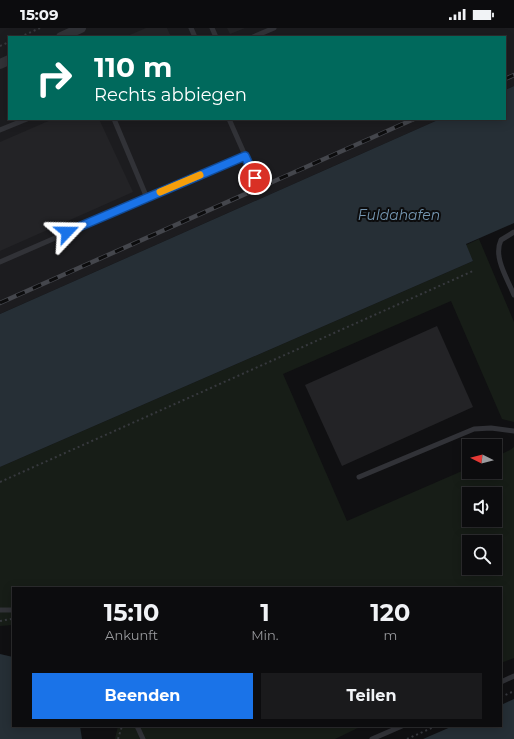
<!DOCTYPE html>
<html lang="de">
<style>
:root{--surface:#0c0c0e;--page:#1a1a1c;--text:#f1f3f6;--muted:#9a9b9e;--line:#2c2c2e;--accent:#1a73e8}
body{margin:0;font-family:Montserrat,sans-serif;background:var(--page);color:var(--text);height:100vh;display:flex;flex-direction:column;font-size:15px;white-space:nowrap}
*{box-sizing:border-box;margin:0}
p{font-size:13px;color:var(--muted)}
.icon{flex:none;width:22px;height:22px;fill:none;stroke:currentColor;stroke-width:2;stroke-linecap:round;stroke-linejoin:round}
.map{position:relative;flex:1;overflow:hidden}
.side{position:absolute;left:12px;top:559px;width:490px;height:140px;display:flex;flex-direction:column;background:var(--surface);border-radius:0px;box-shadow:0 2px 10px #0003,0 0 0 1px var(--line)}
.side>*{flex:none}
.guide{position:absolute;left:8px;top:8px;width:498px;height:84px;border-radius:0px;box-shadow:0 2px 10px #0003,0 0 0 1px var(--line);background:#00695c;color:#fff;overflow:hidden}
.needle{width:26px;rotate:276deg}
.controls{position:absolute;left:462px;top:411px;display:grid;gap:8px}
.controls a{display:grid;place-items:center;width:40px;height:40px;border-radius:0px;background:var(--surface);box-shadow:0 2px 10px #0003,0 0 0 1px var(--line);font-size:20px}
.pin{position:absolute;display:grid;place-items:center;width:34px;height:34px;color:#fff;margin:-17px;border:2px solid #fff;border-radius:50%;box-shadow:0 1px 4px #0007}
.me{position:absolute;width:44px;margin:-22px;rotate:67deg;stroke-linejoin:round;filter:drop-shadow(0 0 3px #0008)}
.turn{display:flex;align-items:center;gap:14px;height:84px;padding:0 20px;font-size:18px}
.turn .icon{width:52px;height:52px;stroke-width:2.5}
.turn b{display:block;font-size:28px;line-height:34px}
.eta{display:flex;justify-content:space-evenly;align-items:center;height:68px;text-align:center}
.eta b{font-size:24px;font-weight:700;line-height:28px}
.button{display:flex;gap:8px;margin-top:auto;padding:8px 20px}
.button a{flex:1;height:46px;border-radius:0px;background:var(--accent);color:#fff;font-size:16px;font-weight:700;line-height:46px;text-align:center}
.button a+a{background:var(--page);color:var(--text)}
.status{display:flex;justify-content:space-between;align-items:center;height:28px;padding:0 20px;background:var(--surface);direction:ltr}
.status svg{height:11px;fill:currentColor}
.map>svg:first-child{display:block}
.built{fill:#1c1c1f}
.green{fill:#171d17;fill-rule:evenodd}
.water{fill:#262f36}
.building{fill:#232326}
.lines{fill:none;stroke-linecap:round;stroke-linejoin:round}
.path{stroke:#37393e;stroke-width:2;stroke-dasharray:2 3;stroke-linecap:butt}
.service{stroke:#313237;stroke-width:5}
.minor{stroke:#313237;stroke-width:10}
.rail-casing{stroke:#44464c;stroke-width:4.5}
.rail{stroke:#0c0c0d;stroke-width:3;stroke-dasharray:9;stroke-linecap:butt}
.route-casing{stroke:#114b97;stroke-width:10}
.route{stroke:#1a73e8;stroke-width:7}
.slow{stroke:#f59e0b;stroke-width:7}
.labels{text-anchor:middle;stroke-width:4;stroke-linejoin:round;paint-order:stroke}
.water-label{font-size:14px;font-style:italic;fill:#7596b1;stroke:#0c0c0d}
</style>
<div class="status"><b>15:09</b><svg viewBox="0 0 49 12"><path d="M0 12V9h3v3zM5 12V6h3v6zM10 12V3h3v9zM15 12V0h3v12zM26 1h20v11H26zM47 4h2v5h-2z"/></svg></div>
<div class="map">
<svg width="514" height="711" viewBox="0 0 514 711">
<rect width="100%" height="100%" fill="#101012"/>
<!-- built -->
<polygon class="built" points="0,0 514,0 514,58 505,62 505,9 9,9 9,91 440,91 0,286"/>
<!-- green -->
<g class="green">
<path d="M479,211L514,294V394L502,391L451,273L283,346L347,493L469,440V444H495V429L510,422L514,419V630L501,635V560H13V597L0,598V439L473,233L466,217ZM469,466H495V492H469ZM469,514H495V540H469Z"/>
<polygon points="118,698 362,698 335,711 115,711"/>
</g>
<!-- water -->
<g class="water">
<polygon points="514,58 514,195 466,216 473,233 0,439 0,286 440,91 505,91 505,62"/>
<polygon points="0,626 13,629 13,698 80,698 82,711 0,711"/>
<polygon points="514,671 514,711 423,711 453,698 501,698 501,677"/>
</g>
<!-- building -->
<g class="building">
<polygon points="146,0 167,0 171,9 125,9"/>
<polygon points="227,0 245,0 230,6"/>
<polygon points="53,91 99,91 133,164 0,223 0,114"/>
<polygon points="437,298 473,379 342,438 305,357"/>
</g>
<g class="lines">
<!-- path -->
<g class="path">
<polyline points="20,9 40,0"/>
<polyline points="0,18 9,14"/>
<polyline points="0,454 473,243"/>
<polyline points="0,593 11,591"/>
<polyline points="501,669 514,663"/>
<polyline points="118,711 122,698"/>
<polyline points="407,711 436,698"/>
</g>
<!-- service -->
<g class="service">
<polyline points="191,0 195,9"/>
<polyline points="212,0 216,9"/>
<polyline points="253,9 274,0"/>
<polyline points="114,91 147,170 245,128"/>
<polyline points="229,91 255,150"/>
<polyline points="0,102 27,91"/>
<path d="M514,204L501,212C493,229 507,250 514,267"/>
<polyline points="0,234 147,170"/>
<polyline points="359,449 474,401 491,400 514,403"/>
<polyline points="0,582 13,582"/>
<polyline points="501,654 514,648"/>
<polyline points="137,698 143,711"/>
<polyline points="372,711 402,698"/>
</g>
<!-- minor -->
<g class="minor">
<polyline points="61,9 81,0"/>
<polyline points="0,36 9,32"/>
</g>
<!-- rail casing -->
<g class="rail-casing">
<g id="rail">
<polyline points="505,51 514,47"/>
<polyline points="0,275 414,91"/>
</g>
</g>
<!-- rail -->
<use href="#rail" class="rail"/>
</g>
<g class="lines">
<!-- route casing -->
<g class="route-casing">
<polyline id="route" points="67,204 245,128 255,150"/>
</g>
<!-- route -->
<use href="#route" class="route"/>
<!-- slow -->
<polyline class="slow" points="160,164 200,147"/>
</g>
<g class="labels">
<!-- water labels -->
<g class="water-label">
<text x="399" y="192">Fuldahafen</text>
</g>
</g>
</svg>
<div class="controls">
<a><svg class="needle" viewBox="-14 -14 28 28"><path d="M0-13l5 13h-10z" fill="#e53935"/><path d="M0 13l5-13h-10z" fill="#9a9b9e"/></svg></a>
<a><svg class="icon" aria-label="sound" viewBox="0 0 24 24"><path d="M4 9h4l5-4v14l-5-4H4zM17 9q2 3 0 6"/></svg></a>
<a><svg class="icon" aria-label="search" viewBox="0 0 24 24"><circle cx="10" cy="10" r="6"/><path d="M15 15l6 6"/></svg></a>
</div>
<div class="pin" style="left:255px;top:150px;background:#d93025"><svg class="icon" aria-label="arrive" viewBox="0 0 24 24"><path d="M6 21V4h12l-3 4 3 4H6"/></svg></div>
<svg class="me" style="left:67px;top:204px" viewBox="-20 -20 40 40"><path d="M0-17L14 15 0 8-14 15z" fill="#1a73e8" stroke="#fff" stroke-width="4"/></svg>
<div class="guide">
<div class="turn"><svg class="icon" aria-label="right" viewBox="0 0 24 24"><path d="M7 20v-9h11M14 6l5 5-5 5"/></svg><div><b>110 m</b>Rechts abbiegen</div></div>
</div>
<section class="side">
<div class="eta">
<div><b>15:10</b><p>Ankunft</p></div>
<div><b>1</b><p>Min.</p></div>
<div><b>120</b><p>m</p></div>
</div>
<div class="button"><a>Beenden</a><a>Teilen</a></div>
</section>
</div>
